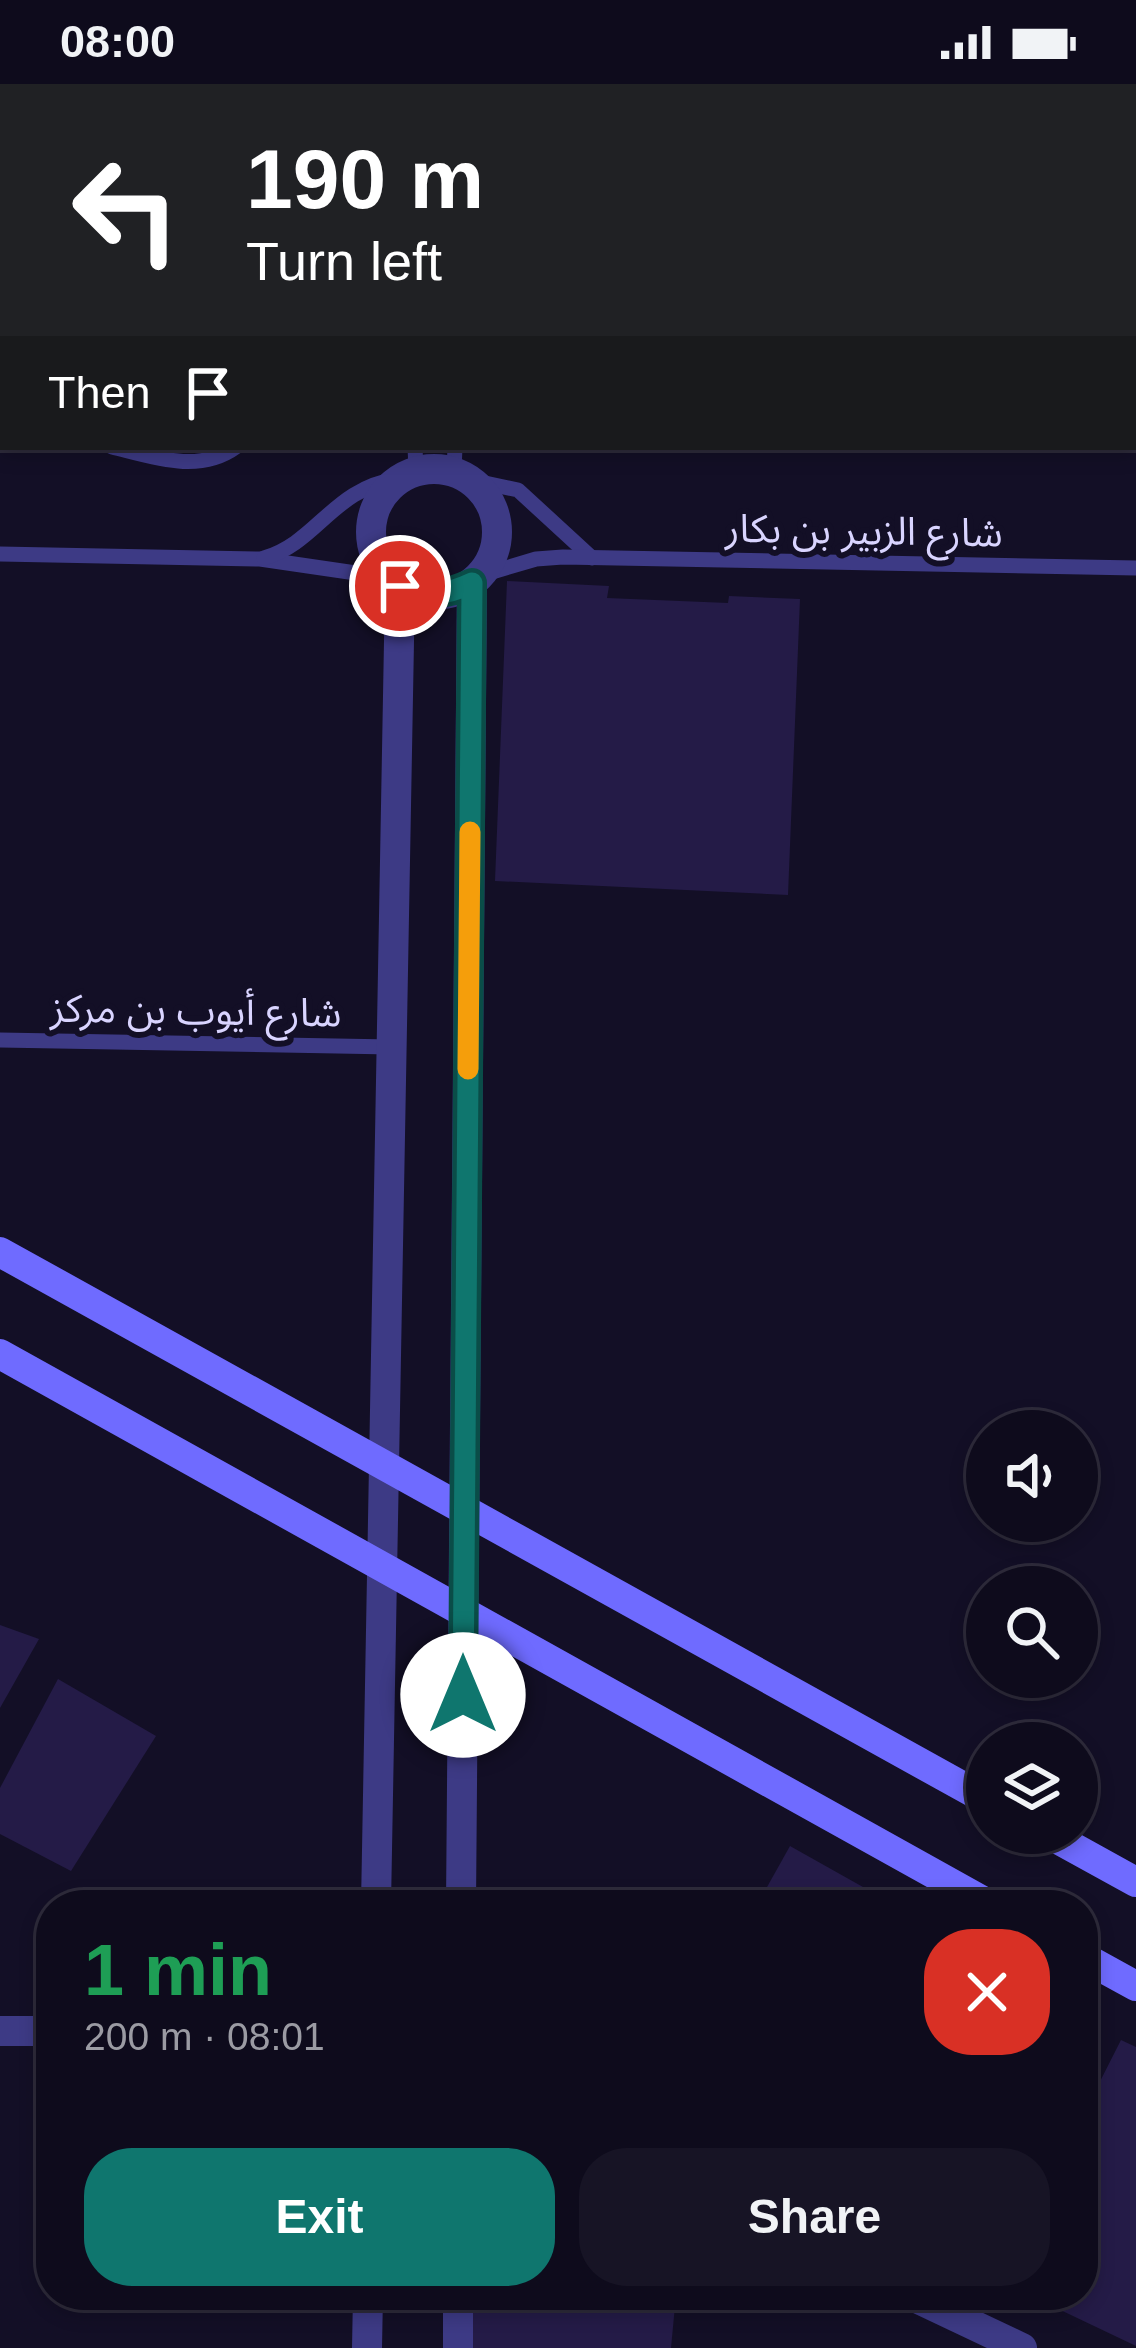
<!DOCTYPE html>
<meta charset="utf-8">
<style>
:root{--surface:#0e0b1c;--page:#171425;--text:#f1f3f6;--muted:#9b9ba3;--line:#2e2b3b;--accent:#0f766e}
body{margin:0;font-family:Helvetica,"Noto Sans Arabic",sans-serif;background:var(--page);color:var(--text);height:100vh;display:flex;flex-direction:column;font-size:45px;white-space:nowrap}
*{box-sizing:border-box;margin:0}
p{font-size:39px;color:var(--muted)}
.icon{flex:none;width:66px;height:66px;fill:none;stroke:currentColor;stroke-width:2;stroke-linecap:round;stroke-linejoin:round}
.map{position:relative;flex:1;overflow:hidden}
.details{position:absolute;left:36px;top:1806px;width:1062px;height:420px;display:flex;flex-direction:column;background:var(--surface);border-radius:48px;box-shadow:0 6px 18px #0003,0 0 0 3px var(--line)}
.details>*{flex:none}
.banner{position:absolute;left:0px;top:0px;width:1137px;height:366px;box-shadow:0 6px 18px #0003,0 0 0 3px var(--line);background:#202124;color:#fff;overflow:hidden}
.fabs{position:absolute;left:966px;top:1326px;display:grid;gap:24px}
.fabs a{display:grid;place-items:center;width:132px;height:132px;border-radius:50%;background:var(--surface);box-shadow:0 6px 18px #0003,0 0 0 3px var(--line);font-size:60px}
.pin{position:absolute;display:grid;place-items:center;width:102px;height:102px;color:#fff;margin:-51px;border:6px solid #fff;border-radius:50%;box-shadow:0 3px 12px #0007}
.me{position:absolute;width:132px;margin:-66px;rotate:0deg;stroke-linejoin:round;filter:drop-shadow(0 0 9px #0008)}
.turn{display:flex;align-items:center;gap:42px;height:252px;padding:0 48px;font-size:54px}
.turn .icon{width:156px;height:156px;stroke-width:2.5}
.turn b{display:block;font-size:84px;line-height:102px}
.then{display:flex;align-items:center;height:114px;padding:0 48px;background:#0003;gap:24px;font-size:45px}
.round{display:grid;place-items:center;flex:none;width:126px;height:126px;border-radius:48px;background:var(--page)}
.headline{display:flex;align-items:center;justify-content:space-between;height:204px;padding:0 48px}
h1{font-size:72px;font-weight:700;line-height:90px;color:#1e9e55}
.cta{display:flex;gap:24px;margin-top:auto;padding:24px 48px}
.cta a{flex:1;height:138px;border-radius:48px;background:var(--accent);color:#fff;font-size:48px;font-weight:700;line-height:138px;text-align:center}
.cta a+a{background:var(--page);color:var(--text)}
.status{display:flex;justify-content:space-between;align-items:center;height:84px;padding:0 60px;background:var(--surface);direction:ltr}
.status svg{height:33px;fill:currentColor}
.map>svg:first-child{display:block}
.building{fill:#241b47}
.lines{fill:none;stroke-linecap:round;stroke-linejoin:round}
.lane{stroke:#3d3a85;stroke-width:15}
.street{stroke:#3d3a85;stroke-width:30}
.secondary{stroke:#6f6bff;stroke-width:30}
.route-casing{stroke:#0a4d48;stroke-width:30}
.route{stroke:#0f766e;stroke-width:21}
.slow{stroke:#f59e0b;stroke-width:21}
.labels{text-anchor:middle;stroke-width:12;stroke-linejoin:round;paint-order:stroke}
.street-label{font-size:39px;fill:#d9d4ff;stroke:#130f26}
</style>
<div class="status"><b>08:00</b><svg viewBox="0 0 49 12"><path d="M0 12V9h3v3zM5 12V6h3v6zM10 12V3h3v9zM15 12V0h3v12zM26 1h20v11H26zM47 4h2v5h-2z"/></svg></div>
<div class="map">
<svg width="1136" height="2264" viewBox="0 0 1136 2264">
<rect width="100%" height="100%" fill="#130f26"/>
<!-- building -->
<g class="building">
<polygon points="507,497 609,502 607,514 728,519 729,512 800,515 788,811 495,797"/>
<polygon points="0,1541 39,1555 0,1624"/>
<polygon points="58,1595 156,1652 71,1787 0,1750 0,1704"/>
<polygon points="790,1762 895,1821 757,1821"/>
<polygon points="1121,1956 1136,1963 1136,2262 1029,2211 1083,2211 1083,2031"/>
<polygon points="471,2211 676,2211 671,2264 469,2264"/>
</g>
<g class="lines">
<!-- lane -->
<g class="lane">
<polyline points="368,0 370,3"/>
<polyline points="443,0 445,3"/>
<polyline points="1134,110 1136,109"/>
<path d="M112,363C153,373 199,390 236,363"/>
<polyline points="415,363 416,386"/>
<polyline points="454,387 455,363"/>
<polyline points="471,396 518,406 592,474"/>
<polyline points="0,470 260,475 390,494"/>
<path d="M264,474C317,459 333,404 398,395"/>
<polyline points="482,491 536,475 563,473 1136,484"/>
<polyline points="0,956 392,963"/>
</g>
<!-- street -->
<g class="street">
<circle cx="434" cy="448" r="63"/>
<polyline points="376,1821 400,502"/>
<polyline points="461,1821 472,499"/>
<polyline points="0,1947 51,1947"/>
<polyline points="910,2211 1022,2264"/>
<polyline points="367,2264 368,2211"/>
<polyline points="458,2264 458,2211"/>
</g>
<!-- secondary -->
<g class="secondary">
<polyline points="0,1168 987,1716"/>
<polyline points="0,1270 990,1821"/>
<polyline points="1047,1749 1136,1798"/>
<polyline points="1083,1873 1136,1902"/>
</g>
</g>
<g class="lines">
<!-- route casing -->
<g class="route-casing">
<path id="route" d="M400,502C428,512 445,512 472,499L463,1611"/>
</g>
<!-- route -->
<use href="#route" class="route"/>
<!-- slow -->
<polyline class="slow" points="468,985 470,748"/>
</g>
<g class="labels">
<!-- street labels -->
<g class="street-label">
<text transform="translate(864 446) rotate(1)" y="14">شارع الزبير بن بكار</text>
<text transform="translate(196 926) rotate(1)" y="14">شارع أيوب بن مركز</text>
</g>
</g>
</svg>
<div class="fabs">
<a><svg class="icon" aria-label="sound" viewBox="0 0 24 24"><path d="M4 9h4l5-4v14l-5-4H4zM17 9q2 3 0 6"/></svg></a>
<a><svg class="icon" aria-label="search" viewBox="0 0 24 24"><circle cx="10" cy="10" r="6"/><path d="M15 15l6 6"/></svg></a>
<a><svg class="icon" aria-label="layers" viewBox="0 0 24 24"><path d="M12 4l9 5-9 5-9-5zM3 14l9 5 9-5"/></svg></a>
</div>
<div class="pin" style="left:400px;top:502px;background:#d93025"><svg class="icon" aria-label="arrive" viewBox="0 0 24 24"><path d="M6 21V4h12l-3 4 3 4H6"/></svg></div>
<svg class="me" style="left:463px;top:1611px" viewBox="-20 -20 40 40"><circle r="19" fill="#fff"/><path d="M0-13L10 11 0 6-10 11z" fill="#0f766e"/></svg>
<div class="banner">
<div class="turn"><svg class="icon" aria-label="left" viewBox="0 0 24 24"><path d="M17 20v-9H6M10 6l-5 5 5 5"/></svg><div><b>190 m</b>Turn left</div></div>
<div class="then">Then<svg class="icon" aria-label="arrive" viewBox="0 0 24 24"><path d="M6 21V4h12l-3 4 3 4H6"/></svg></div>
</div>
<section class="details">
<div class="headline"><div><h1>1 min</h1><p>200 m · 08:01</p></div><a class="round" style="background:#d93025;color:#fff"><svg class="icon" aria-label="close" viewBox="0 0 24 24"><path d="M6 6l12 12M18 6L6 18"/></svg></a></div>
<div class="cta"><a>Exit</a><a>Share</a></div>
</section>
</div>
